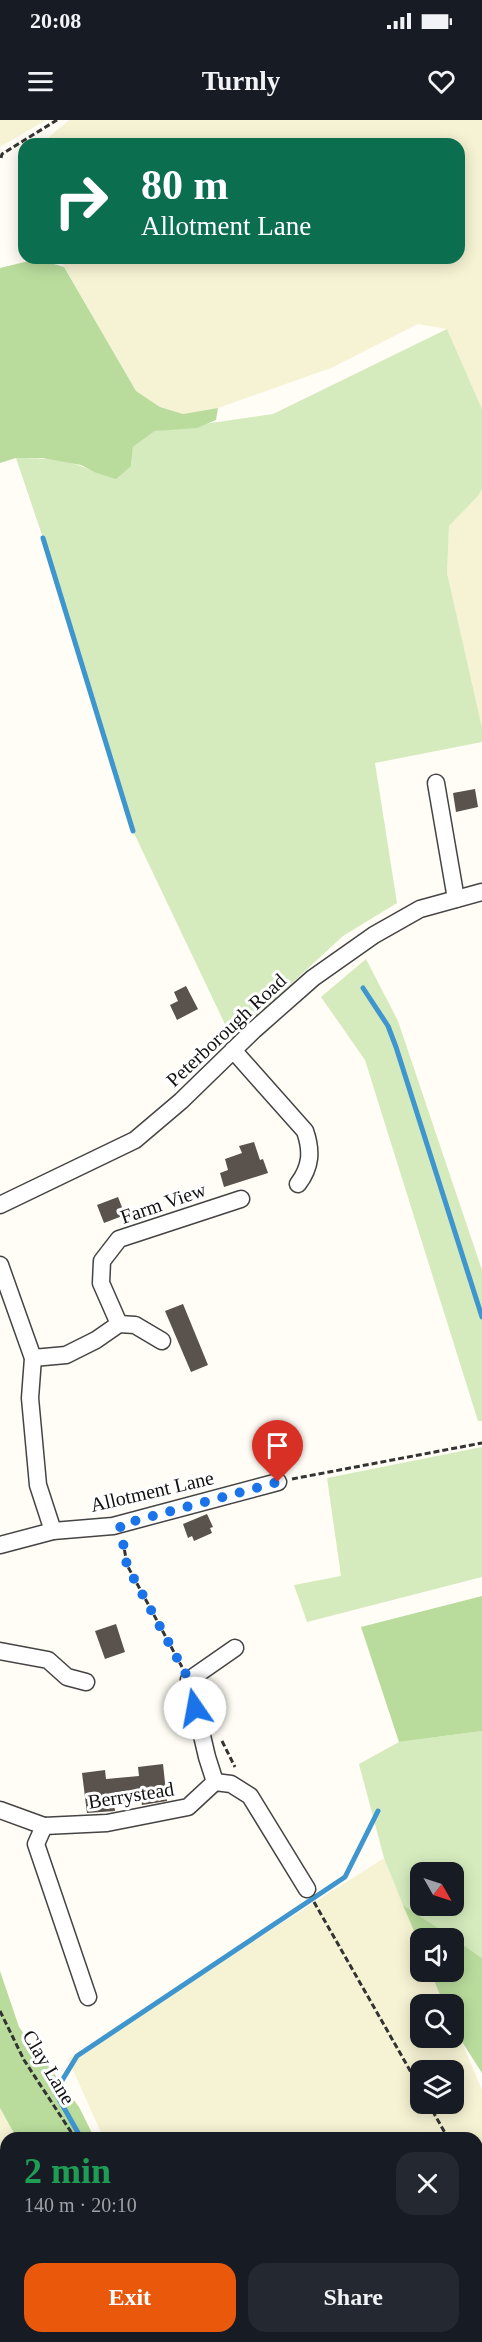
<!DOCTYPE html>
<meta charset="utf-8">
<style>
:root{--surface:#171b24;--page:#242831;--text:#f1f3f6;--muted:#9ea1a6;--accent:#ea580c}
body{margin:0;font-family:Georgia,serif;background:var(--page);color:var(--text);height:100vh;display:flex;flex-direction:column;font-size:22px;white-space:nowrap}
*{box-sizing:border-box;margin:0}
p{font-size:20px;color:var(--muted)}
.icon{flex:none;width:33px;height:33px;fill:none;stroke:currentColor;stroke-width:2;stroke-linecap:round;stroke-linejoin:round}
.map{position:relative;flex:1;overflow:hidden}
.panel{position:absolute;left:0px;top:2012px;width:483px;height:212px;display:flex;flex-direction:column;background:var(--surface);border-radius:18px 18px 0 0;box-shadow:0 3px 15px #0003}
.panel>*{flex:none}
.guide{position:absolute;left:18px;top:18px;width:447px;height:126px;border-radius:18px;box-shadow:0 3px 15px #0003;background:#0b6e4f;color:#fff;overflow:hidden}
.needle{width:39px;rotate:129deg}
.controls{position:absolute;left:410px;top:1742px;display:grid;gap:12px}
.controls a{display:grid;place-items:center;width:54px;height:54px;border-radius:12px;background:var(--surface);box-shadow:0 3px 15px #0003;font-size:30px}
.pin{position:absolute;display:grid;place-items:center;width:51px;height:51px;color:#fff;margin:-62px -26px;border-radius:50% 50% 50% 0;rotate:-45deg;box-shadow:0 0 6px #0007}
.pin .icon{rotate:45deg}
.me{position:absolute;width:66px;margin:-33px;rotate:348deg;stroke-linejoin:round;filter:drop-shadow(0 0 4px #0008)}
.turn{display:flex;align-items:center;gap:21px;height:126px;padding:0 24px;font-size:27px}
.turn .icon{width:78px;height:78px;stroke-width:2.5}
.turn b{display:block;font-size:42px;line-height:51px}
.round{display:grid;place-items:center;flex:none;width:63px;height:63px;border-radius:18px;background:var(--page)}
.headline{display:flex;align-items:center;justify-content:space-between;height:102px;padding:0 24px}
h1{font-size:36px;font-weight:700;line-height:45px;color:#1e9e55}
.action{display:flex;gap:12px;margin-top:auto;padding:12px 24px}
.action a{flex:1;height:69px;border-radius:18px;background:var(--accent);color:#fff;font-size:24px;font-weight:700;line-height:69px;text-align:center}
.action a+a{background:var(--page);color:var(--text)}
.status{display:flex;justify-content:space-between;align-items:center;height:42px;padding:0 30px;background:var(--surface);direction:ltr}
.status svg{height:16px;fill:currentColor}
header{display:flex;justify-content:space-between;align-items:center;height:78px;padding:0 24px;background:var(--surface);font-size:27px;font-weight:700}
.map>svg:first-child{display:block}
.farmland{fill:#f6f3d4;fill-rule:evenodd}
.green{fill:#d5ebbd;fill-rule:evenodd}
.forest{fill:#b9dc9c}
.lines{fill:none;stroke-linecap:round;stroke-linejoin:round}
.stream{stroke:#3f96cf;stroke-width:5}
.building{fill:#5a524d}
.minor-casing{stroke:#444;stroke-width:19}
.path{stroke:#333;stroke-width:3;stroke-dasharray:6 3;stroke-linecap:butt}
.minor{stroke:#fff;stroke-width:16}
.route{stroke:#1a73e8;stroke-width:10;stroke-dasharray:0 18}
.labels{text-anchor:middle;stroke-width:6;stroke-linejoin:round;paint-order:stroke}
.street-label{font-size:20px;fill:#111;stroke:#fff}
</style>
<div class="status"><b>20:08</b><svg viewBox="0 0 49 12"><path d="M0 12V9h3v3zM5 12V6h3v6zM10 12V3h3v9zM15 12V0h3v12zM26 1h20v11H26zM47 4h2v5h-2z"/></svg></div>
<header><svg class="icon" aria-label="menu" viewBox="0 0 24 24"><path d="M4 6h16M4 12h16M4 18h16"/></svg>Turnly<svg class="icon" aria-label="heart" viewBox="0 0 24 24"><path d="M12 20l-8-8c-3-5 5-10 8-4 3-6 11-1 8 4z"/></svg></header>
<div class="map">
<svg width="482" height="2222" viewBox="0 0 482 2222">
<rect width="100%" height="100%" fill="#fffdf5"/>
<!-- farmland -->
<g class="farmland">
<polygon points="0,0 46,0 0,27"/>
<polygon points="69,0 482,0 482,289 447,209 418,204 331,248 218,288 183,294 160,287 136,271 59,138 459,138 459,24 41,24"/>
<polygon points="482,369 482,613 447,453 449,406 478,376"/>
<path d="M384,1738L420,1823V1851H432L446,1884H420V1917H453V1901L482,1970V2222H149L148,2217H477V2018L103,2017L68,1939ZM420,1950H453V1983H420Z"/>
<polygon points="0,1988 16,2017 6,2018 6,2217 80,2217 81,2222 0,2222"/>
</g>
<!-- green -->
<g class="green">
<path d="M447,209L482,289V369L478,376L449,406L447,453L482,608V622L375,643L397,783L343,816L243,908L233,921L133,711L43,418L16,338C43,338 71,339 94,352L131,346L133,327L155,311L273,294Z"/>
<polygon points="366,839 398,901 482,1150 482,1301 478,1301 365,940 321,877"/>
<polygon points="482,1327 482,1457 307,1502 294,1465 341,1456 327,1358"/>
<path d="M482,1611V1838L403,1785L384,1738L359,1644L399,1622ZM420,1752H453V1785H420Z"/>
</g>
<!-- forest -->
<g class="forest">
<polygon points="37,139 64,147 136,271 160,287 183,294 218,288 216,300 197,308 155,311 133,327 131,346 116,359 94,352 81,345 42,338 16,338 0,343 0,148"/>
<polygon points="482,1476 482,1611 399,1622 361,1507"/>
<polygon points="403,1785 453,1818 420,1818 420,1825"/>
<polygon points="453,1818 482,1838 482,1953 455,1911 453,1884 444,1884 430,1851 453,1851"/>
<polygon points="0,1851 19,1907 79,1987 94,2017 16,2017 0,1988"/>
<polygon points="80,2217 140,2217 141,2222 81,2222"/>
</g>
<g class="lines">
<!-- stream -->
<g class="stream">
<polyline points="43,418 133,711"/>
<polyline points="363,868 388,906 396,927 482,1197"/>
<polyline points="81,2018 55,1972 77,1936 345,1757 378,1691"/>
<polyline points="142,2217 143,2222"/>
</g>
</g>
<!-- building -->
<g class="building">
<polygon points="475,669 478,687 456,692 453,673"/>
<polygon points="186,866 198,889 177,900 170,885 178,881 174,872"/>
<polygon points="254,1022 260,1040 263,1039 268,1053 224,1067 220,1053 228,1050 225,1039 242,1033 239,1026"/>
<polygon points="118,1077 125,1095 104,1103 97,1085"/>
<polygon points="183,1184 208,1245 191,1252 165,1191"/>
<polygon points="207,1394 213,1407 210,1408 212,1413 194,1421 192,1416 188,1418 183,1404"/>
<polygon points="116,1504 125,1532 105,1539 95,1511"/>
<polygon points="163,1644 167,1681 142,1685 141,1680 114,1683 115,1691 87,1693 82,1653 105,1650 106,1659 139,1656 138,1647"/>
</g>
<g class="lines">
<!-- minor casing -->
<g class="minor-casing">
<g id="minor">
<polyline points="436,663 456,779"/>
<path d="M233,930L305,1011C312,1031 311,1047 298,1064"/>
<polyline points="0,1085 135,1020 181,981 254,910 313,858 374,815 420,789 482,772"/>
<polyline points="0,1145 33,1238 30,1278 38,1365 53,1411"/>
<polyline points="119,1204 101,1163 102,1141 119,1119 241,1079"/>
<polyline points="33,1238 66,1235 96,1220 119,1204 135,1205 162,1221"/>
<polyline points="0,1425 53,1411 113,1406 278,1362"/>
<polyline points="0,1531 48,1540 67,1557 86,1562"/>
<polyline points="215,1662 207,1637 189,1560 235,1528"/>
<polyline points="0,1690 44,1706 36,1724 88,1877"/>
<polyline points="44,1706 107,1703 188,1687 215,1662 231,1664 250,1676 307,1769"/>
</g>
</g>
<!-- path -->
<g class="path">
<polyline points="1,38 2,34 57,0"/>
<polyline points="292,1359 482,1323"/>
<polyline points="123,1421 127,1445 182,1547"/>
<polyline points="222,1621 235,1647"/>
<polyline points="314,1782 420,1968"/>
<polyline points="0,1891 24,1940 75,2018"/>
<polyline points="428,1983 448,2018"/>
<polyline points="477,2069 482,2077"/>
<polyline points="117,2217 118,2222"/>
</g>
<!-- minor -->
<use href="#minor" class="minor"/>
</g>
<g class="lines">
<!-- route -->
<polyline class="route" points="195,1588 189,1560 127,1446 120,1405 278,1362"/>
</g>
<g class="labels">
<!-- street labels -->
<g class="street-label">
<text transform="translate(226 910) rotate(-43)" y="7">Peterborough Road</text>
<text transform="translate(163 1083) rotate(-19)" y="7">Farm View</text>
<text transform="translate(152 1371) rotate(-13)" y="7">Allotment Lane</text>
<text transform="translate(131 1675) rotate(-9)" y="7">Berrystead</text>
<text transform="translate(49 1947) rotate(59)" y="7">Clay Lane</text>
</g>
</g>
</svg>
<div class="controls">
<a><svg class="needle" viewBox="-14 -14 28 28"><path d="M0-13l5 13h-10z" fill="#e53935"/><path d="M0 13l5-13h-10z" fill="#9ea1a6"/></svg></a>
<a><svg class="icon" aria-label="sound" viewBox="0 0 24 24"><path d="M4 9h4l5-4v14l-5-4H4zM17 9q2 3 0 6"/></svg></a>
<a><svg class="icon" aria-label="search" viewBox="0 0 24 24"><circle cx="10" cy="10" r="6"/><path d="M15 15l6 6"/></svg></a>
<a><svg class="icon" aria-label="layers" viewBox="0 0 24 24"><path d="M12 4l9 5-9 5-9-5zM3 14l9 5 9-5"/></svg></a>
</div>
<div class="pin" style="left:278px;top:1362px;background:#d93025"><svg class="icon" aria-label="arrive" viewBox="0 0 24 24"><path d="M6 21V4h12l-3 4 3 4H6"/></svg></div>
<svg class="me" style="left:195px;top:1588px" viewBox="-20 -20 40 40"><circle r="19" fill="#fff"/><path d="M0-13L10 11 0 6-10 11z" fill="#1a73e8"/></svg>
<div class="guide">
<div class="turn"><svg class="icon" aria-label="right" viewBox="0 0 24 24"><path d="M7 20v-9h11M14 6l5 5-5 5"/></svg><div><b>80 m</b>Allotment Lane</div></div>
</div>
<section class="panel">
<div class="headline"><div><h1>2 min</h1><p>140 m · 20:10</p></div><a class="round"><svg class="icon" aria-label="close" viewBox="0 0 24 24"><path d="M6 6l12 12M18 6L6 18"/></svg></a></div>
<div class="action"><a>Exit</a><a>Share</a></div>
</section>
</div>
